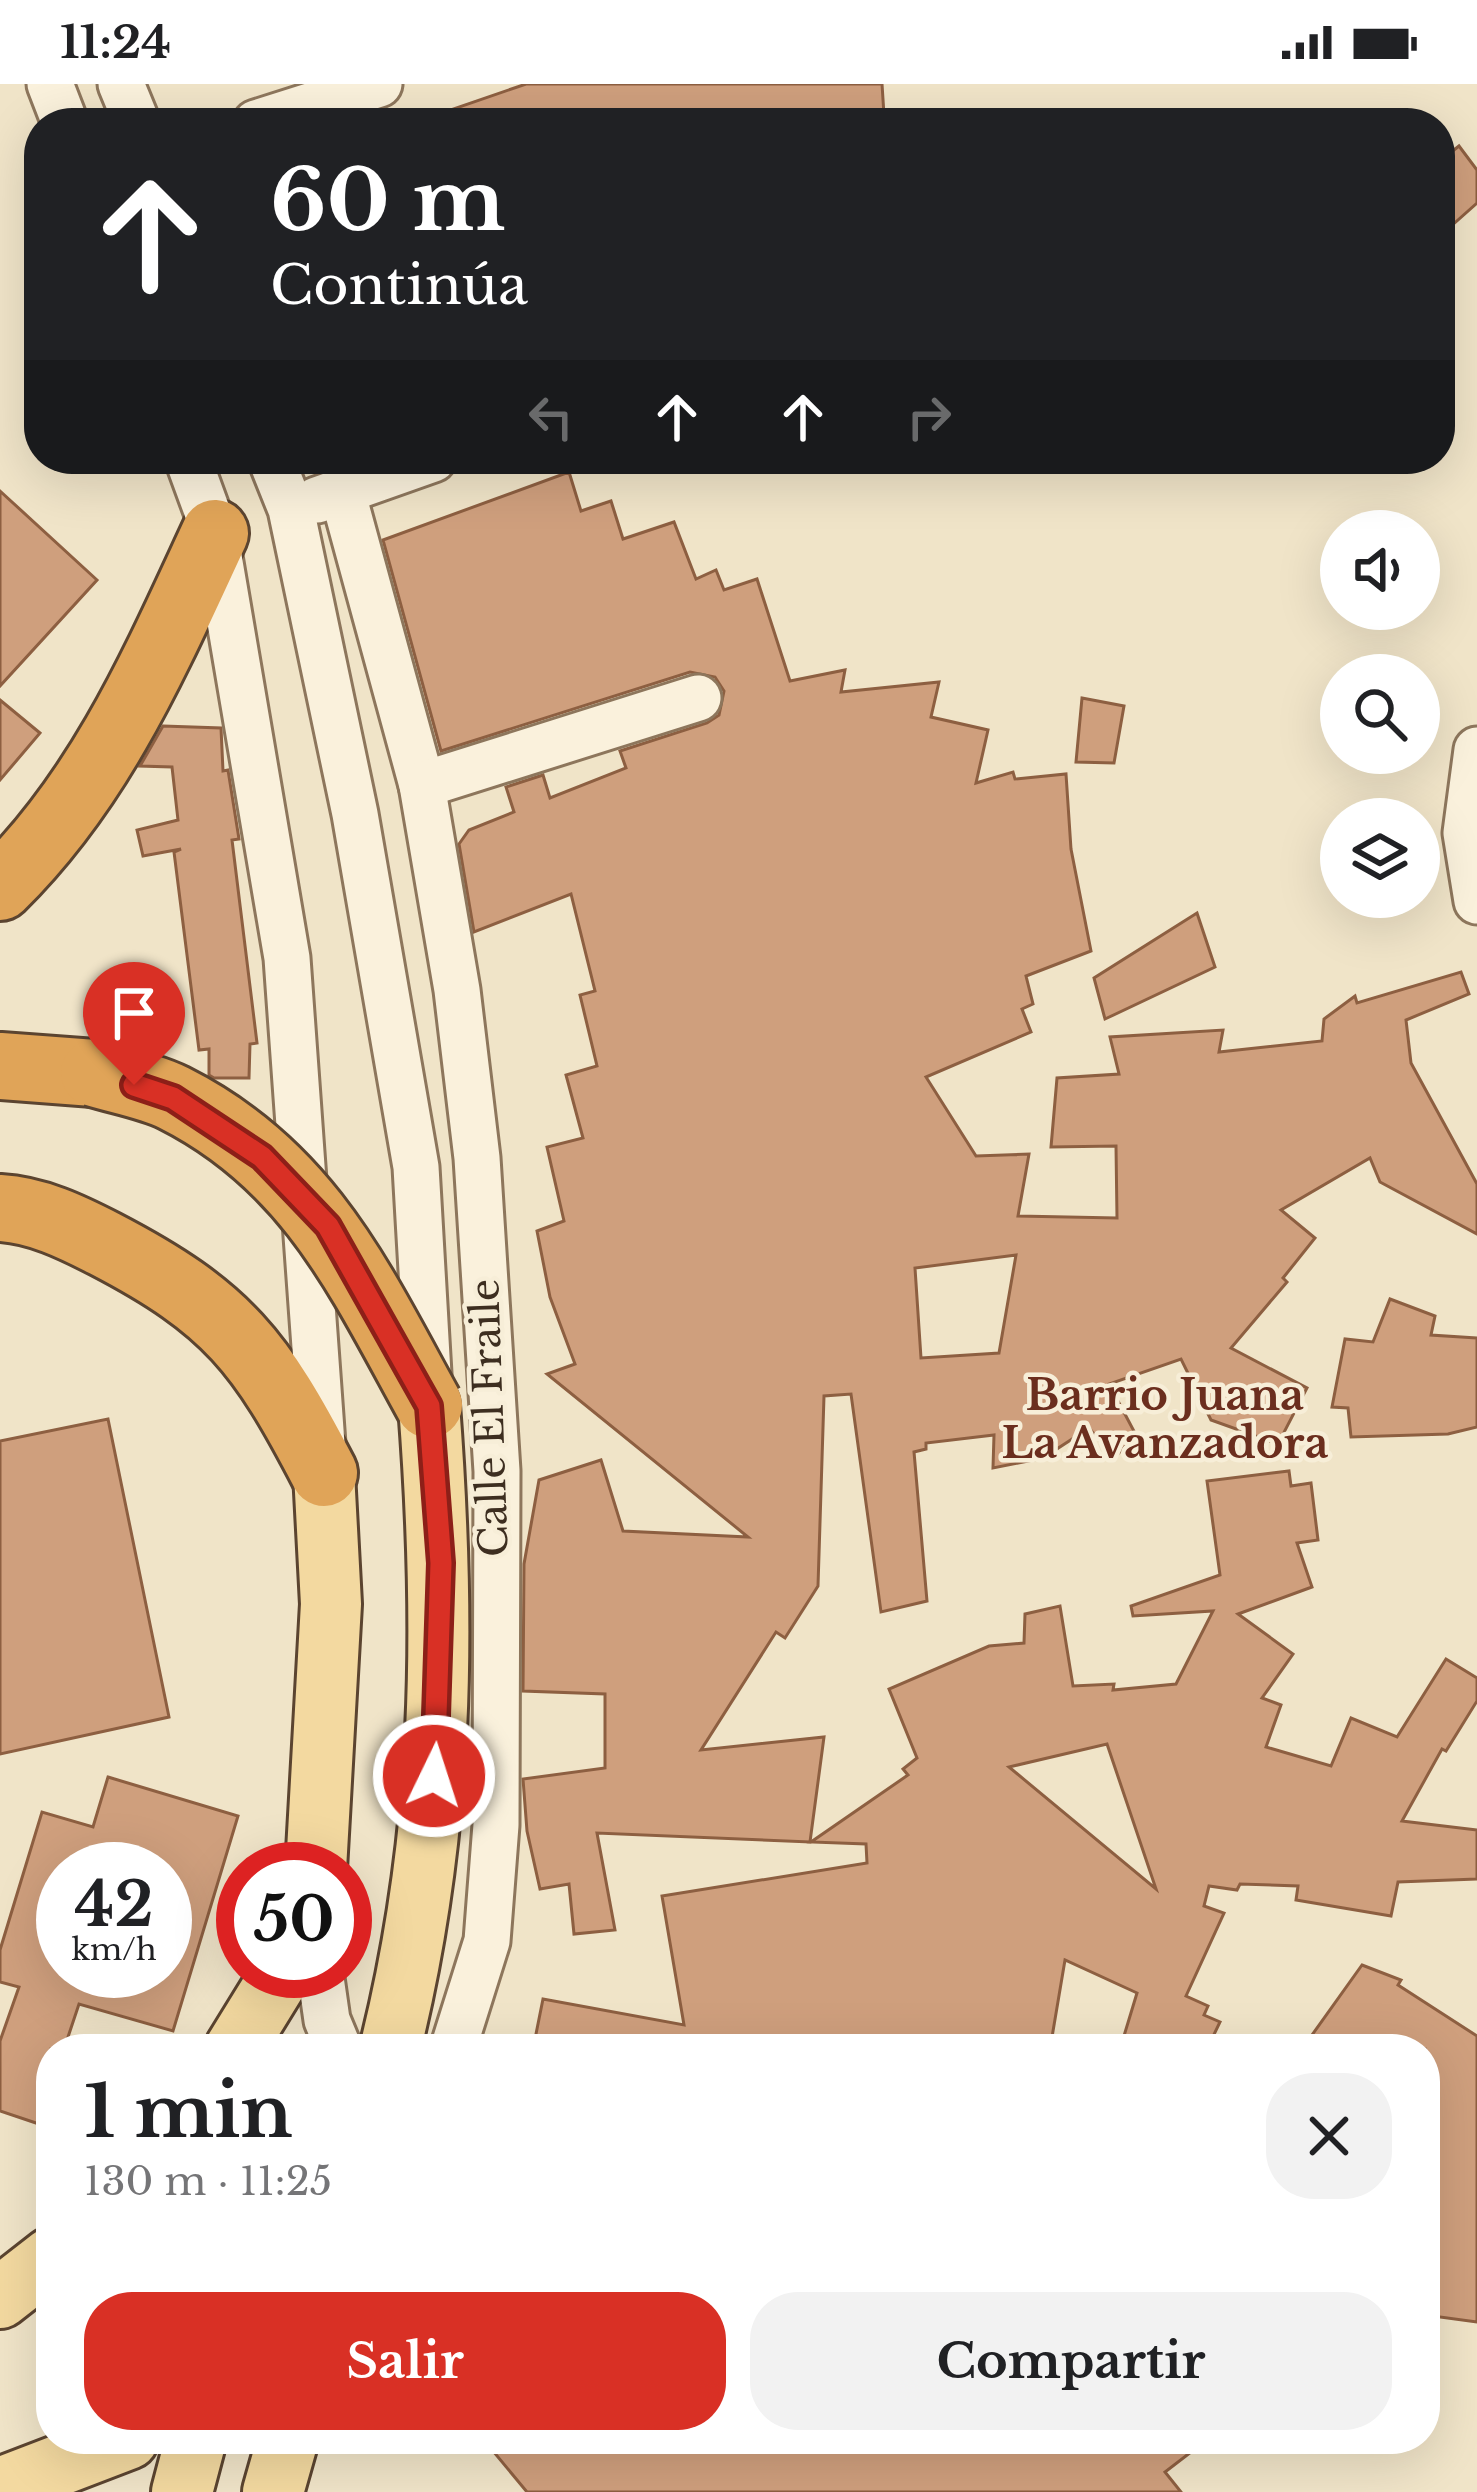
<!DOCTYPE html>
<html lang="es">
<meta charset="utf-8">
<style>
:root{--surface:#fff;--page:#f2f2f2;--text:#202124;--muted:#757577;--accent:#d93025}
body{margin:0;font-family:"Libre Baskerville",serif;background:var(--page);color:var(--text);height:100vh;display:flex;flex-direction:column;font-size:45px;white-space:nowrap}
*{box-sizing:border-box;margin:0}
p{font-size:39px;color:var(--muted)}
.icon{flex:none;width:66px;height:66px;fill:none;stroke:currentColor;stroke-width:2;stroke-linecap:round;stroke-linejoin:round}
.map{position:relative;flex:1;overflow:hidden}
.side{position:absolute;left:36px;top:1950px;width:1404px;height:420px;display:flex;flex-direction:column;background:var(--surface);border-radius:48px;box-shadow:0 12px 48px #0002}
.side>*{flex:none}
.hud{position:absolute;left:24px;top:24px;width:1431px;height:366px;border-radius:48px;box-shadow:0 12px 48px #0002;background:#202124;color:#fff;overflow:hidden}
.fabs{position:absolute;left:1320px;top:426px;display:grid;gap:24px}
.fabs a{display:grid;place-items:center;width:120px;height:120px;border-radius:50%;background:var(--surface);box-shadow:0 12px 48px #0002;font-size:60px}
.speed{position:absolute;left:36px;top:1758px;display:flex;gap:24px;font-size:60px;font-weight:700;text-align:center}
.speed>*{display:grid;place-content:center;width:156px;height:156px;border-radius:50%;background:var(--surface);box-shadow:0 12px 48px #0002;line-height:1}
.speed small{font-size:30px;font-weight:400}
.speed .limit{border:18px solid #d22;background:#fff;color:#111}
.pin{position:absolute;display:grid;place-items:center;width:102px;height:102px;color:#fff;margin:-123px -51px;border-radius:50% 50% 50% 0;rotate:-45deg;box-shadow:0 0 12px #0007}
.pin .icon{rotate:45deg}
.me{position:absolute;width:132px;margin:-66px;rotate:4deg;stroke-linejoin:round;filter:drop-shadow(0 0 9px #0008)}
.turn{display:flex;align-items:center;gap:42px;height:252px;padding:0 48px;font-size:54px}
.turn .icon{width:156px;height:156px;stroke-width:2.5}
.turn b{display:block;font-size:84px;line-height:102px}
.lanes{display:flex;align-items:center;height:114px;padding:0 48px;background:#0003;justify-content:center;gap:60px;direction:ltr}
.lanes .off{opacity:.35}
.round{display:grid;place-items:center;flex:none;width:126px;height:126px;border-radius:48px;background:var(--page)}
.summary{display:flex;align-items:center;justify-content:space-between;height:204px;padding:0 48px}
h1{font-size:72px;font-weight:800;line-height:90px}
.cta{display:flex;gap:24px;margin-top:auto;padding:24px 48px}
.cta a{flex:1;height:138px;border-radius:48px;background:var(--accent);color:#fff;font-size:48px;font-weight:800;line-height:138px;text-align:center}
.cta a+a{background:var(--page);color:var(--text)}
.status{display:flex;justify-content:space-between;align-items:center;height:84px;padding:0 60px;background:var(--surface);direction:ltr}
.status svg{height:33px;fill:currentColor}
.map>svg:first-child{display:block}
.building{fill:#cf9f7d;stroke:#8d5f41;stroke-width:3;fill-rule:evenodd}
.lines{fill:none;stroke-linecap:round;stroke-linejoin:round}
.minor-casing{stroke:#8d765c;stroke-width:51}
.major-casing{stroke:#5b4430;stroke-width:66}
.highway-casing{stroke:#5b4430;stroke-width:72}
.minor{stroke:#faf1dc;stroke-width:45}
.major{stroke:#f3d9a0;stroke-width:60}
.highway{stroke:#e0a458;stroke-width:66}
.highway-bridge-casing{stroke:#5b4430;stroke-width:72;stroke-linecap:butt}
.highway-bridge{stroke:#e0a458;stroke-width:66}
.route-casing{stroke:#8d1f18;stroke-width:30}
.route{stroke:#d93025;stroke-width:21}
.labels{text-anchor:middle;stroke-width:9;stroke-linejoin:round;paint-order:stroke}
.street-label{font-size:39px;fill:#3d2e20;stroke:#f7eed8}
.neighbourhood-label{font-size:42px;font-weight:bold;fill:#6b2e1e;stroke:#f7eed8}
</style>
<div class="status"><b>11:24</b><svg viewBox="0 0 49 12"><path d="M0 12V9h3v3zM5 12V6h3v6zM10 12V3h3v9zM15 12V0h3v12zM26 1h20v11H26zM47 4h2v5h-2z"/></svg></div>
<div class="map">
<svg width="1477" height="2408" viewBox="0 0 1477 2408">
<rect width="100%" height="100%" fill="#f0e4c8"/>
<!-- building -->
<g class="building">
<polygon points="526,0 882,0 884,31 863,39 430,39 430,33"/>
<polygon points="1459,62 1477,86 1477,119 1440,152 1440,77"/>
<path d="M569,388L581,427L611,417L623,455L674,438L696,495L716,486L724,506L757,495L790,597L845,586L841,608L939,598L931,633L988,646L976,699L1013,688L1015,695L1066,690L1071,765L1091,867L1026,892L1033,920L1022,925L1031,948L926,993L976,1072L1029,1070L1018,1132L1117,1134L1116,1062L1051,1063L1057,994L1119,990L1110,953L1223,946L1219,968L1322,957L1324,935L1355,912L1357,919L1461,888L1469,910L1406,936L1411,979L1477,1100V1150L1380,1098L1370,1074L1281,1126L1315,1154L1283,1194L1287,1198L1231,1264L1307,1304L1278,1360L1211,1336L1181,1275L1109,1300L1136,1351L1114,1374L1089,1344L1043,1374L993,1384L994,1351L926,1359V1365L914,1368L927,1517L881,1528L851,1310L824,1312L818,1502L785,1554L776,1548L701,1666L824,1653L810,1758L597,1749L615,1846L574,1850L569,1800L540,1805L527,1747L523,1695L605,1684V1610L523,1607L524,1480L539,1396L601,1376L623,1447L748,1453L547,1290L575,1280L550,1213L537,1147L564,1137L547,1063L583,1054L566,991L597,982L580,911L595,907L571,810L474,848L459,760L469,746L514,728L506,703L543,691L550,714L626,684L620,667L707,639L719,631L724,607L715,593L690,588L441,667L383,456ZM1016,1171L999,1269L921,1274L915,1184Z"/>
<polygon points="0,407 97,496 0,602"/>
<polygon points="1082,614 1124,622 1114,679 1076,678"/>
<polygon points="0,616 40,649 0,696"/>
<polygon points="163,642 221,644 223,687 228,686 239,755 232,756 257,959 250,960 249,994 214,994 209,991 209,965 199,966 174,768 181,765 143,772 137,746 178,736 172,683 140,682"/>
<polygon points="1197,829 1215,883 1105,935 1094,894"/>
<polygon points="1390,1215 1435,1232 1431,1251 1477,1254 1477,1343 1448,1350 1351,1353 1348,1324 1332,1323 1345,1255 1373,1258"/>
<polygon points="108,1335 169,1633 0,1670 0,1357"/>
<path d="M1289,1387L1291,1402L1311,1399L1318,1456L1297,1459L1312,1503L1238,1530L1293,1570L1262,1614L1281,1621L1266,1663L1331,1682L1351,1634L1397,1653L1446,1575L1477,1594V1617L1446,1667L1442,1665L1402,1737L1477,1746V1795L1398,1798L1391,1832L1296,1816L1298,1802L1240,1800L1237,1806L1209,1802L1204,1822L1224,1829L1186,1912L1208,1922L1204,1931L1220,1938L1207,1965H1120L1137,1909L1065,1876L1050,1965H533L543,1915L684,1941L662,1812L867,1779L866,1760L811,1758L908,1691L903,1685L917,1674L889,1605L989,1562L1024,1559L1025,1530L1060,1522L1073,1602L1114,1600L1113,1606L1176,1600L1213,1527L1133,1532L1131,1522L1220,1491L1207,1397ZM1107,1660L1156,1805L1009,1683Z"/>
<path d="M108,1693L238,1732L173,1947L79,1920L64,1965H51V2004L39,2040L0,2027V1957L19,1903L0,1898V1866L42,1728L93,1743ZM63,1785H165V1887H63Z"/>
<polygon points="1362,1881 1401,1896 1398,1901 1477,1952 1477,2238 1425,2231 1425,1965 1302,1965"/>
<polygon points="483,2355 1208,2355 1165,2388 1181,2408 527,2408"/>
</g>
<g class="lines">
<!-- minor casing -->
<g class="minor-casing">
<g id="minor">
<polyline points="50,0 65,39"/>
<polyline points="121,0 137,39"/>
<polyline points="256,39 379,0"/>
<polyline points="188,375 215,449 287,874 323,1374"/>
<polyline points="271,375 291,425 355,730 416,1083 429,1307"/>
<polyline points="342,407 422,701 457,906 477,1074 497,1387 496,1741 487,1857 453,1965"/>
<polyline points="317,416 433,375"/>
<polyline points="1477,666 1466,749 1477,817"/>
<polyline points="422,701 698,614"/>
<polyline points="320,1887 327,1936 339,1965"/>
</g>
</g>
<!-- major casing -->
<g class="major-casing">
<g id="major">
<polyline points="316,1785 331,1520 324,1389"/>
<polyline points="235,1965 283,1887"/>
<path d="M390,1965C444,1749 446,1542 429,1321"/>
<polyline points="0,2214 51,2174"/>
<polyline points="0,2404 128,2355"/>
<polyline points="182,2408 196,2355"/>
<polyline points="273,2408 288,2355"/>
</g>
</g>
<!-- highway casing -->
<g class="highway-casing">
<g id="highway">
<path d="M0,803C102,703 156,576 215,449"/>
<polyline points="0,982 94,989"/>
<path d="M0,1124C37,1126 72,1143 105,1160C228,1224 261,1268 324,1389"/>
</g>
</g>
<!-- minor -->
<use href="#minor" class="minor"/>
<!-- major -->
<use href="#major" class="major"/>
<!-- highway -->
<use href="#highway" class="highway"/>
<!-- highway-bridge casing -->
<g class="highway-bridge-casing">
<path id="highway-bridge" d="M94,989C120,997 150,1002 174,1014C309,1082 360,1196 429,1321"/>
</g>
<!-- highway-bridge -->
<use href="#highway-bridge" class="highway-bridge"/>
</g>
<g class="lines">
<!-- route casing -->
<g class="route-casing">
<polyline id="route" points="134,1001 173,1014 262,1073 328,1142 429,1322 441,1479 434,1692"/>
</g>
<!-- route -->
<use href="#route" class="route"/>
</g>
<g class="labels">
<!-- street labels -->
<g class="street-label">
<text transform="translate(489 1334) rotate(-92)" y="14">Calle El Fraile</text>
</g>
<!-- neighbourhood labels -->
<g class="neighbourhood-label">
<text x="1165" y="1326">Barrio Juana<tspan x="1165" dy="48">La Avanzadora</tspan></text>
</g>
</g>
</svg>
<div class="fabs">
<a><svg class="icon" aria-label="sound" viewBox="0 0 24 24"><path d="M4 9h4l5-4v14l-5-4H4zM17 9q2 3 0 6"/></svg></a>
<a><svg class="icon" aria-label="search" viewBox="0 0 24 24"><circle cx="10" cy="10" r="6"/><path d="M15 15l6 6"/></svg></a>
<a><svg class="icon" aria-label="layers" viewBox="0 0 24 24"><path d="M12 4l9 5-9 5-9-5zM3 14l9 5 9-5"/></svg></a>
</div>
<div class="speed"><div>42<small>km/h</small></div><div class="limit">50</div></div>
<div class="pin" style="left:134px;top:1001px;background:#d93025"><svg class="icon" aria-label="arrive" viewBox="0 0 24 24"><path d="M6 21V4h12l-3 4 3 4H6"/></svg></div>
<svg class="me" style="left:434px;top:1692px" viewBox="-20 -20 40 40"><circle r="17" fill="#d93025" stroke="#fff" stroke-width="3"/><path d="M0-11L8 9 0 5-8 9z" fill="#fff"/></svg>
<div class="hud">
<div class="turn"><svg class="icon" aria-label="ahead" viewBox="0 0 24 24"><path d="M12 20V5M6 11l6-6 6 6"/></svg><div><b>60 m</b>Continúa</div></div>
<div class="lanes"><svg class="icon off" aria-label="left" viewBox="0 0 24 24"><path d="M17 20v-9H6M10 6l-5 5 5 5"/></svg><svg class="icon" aria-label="ahead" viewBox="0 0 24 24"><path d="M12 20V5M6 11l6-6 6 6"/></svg><svg class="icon" aria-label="ahead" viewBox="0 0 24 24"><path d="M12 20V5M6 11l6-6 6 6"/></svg><svg class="icon off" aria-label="right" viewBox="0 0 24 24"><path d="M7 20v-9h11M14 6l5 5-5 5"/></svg></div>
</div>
<section class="side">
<div class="summary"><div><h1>1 min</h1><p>130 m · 11:25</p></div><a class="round"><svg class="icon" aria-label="close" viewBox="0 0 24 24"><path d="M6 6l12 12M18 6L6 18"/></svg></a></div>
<div class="cta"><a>Salir</a><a>Compartir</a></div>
</section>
</div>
